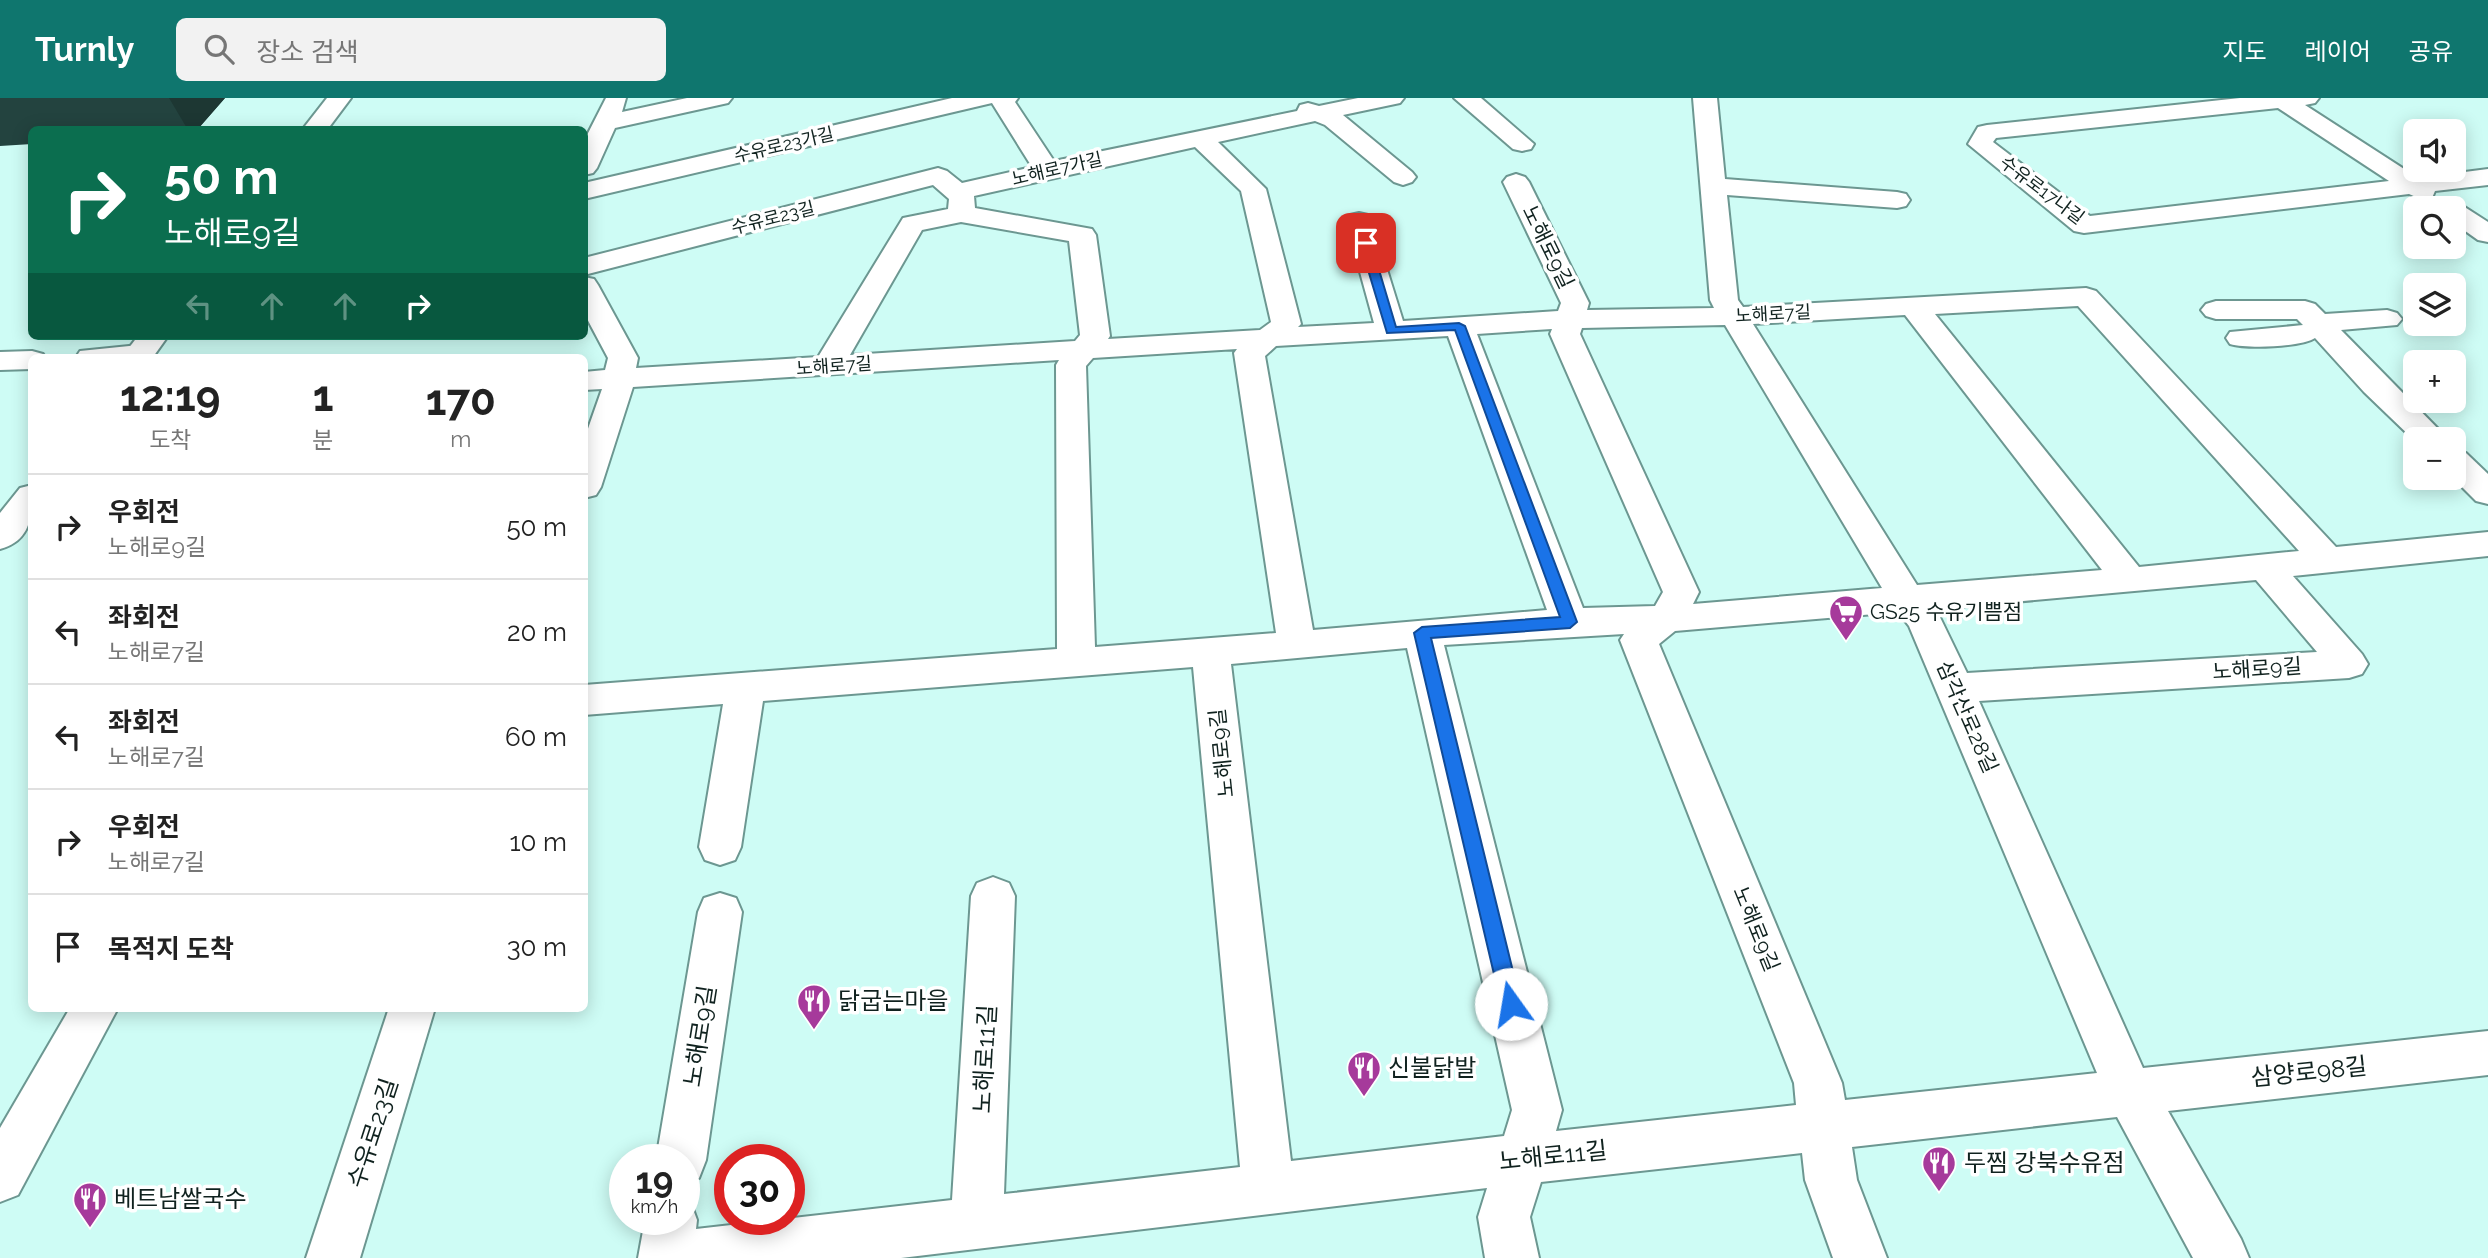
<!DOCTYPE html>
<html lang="ko">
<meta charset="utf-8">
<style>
:root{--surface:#fff;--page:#f2f2f2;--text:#222;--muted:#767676;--line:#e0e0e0;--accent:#0f766e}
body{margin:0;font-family:Raleway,"Noto Sans KR",sans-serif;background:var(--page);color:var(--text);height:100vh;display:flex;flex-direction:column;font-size:26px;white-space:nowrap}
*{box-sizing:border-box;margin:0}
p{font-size:23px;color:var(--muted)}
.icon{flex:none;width:38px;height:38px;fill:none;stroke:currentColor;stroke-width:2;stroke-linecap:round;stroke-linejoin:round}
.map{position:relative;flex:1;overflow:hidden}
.panel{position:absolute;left:28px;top:256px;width:560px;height:658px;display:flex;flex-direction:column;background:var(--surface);border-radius:10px;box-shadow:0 4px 18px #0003}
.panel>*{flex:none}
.guide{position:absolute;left:28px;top:28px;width:560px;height:214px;border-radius:10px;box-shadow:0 4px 18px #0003;background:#0b6e4f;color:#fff;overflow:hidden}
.controls{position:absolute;left:2403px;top:21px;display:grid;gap:14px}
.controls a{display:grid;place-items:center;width:63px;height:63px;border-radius:10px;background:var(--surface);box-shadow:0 4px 18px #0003;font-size:35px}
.speed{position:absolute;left:609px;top:1046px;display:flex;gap:14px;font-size:35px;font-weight:700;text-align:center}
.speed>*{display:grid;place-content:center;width:91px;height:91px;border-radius:50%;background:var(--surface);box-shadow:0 4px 18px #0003;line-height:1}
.speed small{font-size:18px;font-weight:400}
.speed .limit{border:10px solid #d22;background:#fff;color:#111}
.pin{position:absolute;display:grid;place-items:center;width:60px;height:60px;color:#fff;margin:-30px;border-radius:14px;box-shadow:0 4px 10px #0006}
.me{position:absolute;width:77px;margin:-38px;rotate:347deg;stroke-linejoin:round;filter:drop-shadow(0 0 5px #0008)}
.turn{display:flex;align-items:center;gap:24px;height:147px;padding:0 21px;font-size:32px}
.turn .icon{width:91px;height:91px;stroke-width:2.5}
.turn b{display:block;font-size:49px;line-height:60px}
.lanes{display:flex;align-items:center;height:66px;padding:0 21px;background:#0003;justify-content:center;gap:35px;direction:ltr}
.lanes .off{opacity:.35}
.eta{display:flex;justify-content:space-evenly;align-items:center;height:119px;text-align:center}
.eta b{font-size:42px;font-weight:700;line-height:49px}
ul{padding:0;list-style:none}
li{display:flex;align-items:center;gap:21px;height:105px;padding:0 21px;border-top:2px solid var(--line)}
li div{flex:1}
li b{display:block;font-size:26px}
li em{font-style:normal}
header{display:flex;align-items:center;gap:42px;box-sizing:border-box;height:98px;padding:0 35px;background:var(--accent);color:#fff}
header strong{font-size:33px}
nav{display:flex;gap:38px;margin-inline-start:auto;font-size:24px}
.search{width:490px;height:63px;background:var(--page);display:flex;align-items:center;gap:18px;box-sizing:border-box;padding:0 24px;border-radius:10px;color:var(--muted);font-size:26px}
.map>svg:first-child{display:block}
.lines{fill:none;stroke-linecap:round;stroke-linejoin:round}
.minor-casing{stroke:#6c9791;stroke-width:4}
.secondary-casing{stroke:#6c9791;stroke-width:4}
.minor{fill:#fff;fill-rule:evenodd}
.secondary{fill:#fff;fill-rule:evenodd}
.wall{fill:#23433f}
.shaded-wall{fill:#1d3733}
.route{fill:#1a73e8;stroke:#114b97;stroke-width:2}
.labels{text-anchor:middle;stroke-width:7;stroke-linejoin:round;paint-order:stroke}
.far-street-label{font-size:18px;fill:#10221f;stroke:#fff}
.street-label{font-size:21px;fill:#10221f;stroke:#fff}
.poi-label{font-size:21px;fill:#10221f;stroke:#fff;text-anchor:start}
.near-poi-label{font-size:24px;fill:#10221f;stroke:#fff;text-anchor:start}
.near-street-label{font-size:24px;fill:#10221f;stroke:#fff}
</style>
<header>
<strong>Turnly</strong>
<div class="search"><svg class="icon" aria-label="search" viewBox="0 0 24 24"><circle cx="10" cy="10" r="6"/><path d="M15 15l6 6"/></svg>장소 검색</div>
<nav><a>지도</a><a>레이어</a><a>공유</a></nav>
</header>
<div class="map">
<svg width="2488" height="1160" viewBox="0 0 2488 1160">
<rect width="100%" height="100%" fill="#cefcf5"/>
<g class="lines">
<!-- minor casing -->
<g class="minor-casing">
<g id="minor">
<polygon points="606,0 626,0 622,14 687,0 732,0 728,5 615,30 597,70 593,75 584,77 584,43"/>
<path d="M952,0H1018L1015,4L1054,63L1297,13L1300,7L1308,5L1319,8L1358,0H1404L1400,5L1343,17L1412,74L1416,79L1412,84L1403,87L1394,84L1325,27L1315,23L1218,44L1266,91L1301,226L1298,229L1374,225L1346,123L1350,117L1359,115L1368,117L1372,123L1403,223L1558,213L1561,205L1503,84L1507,79L1516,76L1525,79L1529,84L1589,205L1587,212L1714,210L1710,202L1693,0H1717L1725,81L1897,94L1906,96L1910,102L1906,108L1897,110L1727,97L1738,202L1743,209L2086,190L2096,193L2336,449L2488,434V458L2293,478L2362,556L2368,566L2362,576L2349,580L1979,603L2143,970L2488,933V977L2168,1013L2241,1141L2249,1160H2193L2117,1019L1852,1049L1857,1082L1887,1160H1833L1805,1082L1802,1055L1541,1084L1530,1119L1539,1160H1485L1478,1119L1487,1090L901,1160H638L645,1122H684V1101L690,1103L697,1122L696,1131L952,1102L971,798L977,785L993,779L1009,785L1015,798L1004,1096L1240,1069L1193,569L763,603L741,749L735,762L720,767L705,762L699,749L723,606L584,617V587L1057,551L1056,267L1059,262L633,289L601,389L596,397L584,400V342L602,291L584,292V274L605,272L608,260L584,215V179L594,181L598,187L638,260L636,270L818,259L903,120L948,111L949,101L933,87L584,177V160L938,70L947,73L962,85L1032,69L992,5L584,101V85ZM1195,49L1241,93L1271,224L1260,232L1108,241L1110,238L1096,137L1092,131L975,110L974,98ZM961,124L1069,143L1080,237L1075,243L850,257L922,132ZM2078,208L2299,453L2139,469L1935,216ZM1905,217L2102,472L1917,487L1753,226ZM1725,227L1882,490L1693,506L1699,494L1580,236L1582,230ZM1552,231L1550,236L1663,494L1655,508L1583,510L1477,236ZM1448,238L1547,512L1313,532L1265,258L1276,248ZM1237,251L1234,255L1276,535L1095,549L1086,268L1093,260ZM2256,482L2317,554L1967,575L1936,511ZM1898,514L1909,528L2097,975L1845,1002L1842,985L1659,546L1675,533ZM1624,536L1620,542L1794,985L1796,1007L1556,1033L1562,1012L1444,547ZM1407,550L1512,1012L1504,1038L1291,1063L1231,566Z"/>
<polygon points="1454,0 1481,0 1534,46 1531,51 1522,53 1513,51"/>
<path d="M2240,0H2319L2315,5L2305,7L2418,80L2488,71V87L2435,93L2432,100L2423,102L2409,96L2084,135L2074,133L1968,46L1978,29L1987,27ZM2278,10L2389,83L2090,118L1993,44L1996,40Z"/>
<polygon points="2454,106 2463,108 2488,124 2488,144 2478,142 2454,125 2454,110 2443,110"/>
<path d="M2216,203H2305L2315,206L2325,216L2387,212L2397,215L2402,221L2397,227L2341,232L2448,341L2415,343L2364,294L2315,240C2301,249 2248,251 2230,246L2226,240L2230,234L2303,227L2297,221H2216L2206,218L2201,212L2206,206Z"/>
<polygon points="139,247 150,250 154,256 152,259 76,259 80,253"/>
<polygon points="32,253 43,256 45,259 32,259 32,271 0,272 0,254"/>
<polygon points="2454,352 2466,355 2488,376 2488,406 2476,403 2453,380"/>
<polygon points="720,795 736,800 742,814 706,1062 699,1080 684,1086 684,1062 656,1062 698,814 704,800"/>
<polygon points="70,910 118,910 18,1097 0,1104 0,1030"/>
<polygon points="389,910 435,910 360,1160 306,1160"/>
</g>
</g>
<!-- secondary casing -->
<g class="secondary-casing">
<g id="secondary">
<polygon points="327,0 351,0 327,32 302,32"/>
<polygon points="138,238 168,238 153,259 122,259"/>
<path d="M32,387C32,415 33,442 0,451V415L20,390Z"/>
</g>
</g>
<!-- minor -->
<use href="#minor" class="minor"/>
<!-- secondary -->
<use href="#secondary" class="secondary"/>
</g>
<!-- wall -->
<polygon class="wall" points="0,0 225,0 197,32 32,32 32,46 0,48"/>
<!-- shaded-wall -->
<polygon class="shaded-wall" points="169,0 225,0 197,32 188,32"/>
<!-- route -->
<polygon class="route" points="1366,141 1371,145 1396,229 1459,225 1465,228 1577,524 1570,530 1431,540 1521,906 1518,912 1511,915 1504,912 1501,906 1414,535 1422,529 1560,519 1455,232 1387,235 1360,145"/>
<!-- icons -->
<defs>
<g id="supermarket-pin" transform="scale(1.75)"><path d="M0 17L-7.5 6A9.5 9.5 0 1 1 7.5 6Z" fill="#a63a9b" stroke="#fff"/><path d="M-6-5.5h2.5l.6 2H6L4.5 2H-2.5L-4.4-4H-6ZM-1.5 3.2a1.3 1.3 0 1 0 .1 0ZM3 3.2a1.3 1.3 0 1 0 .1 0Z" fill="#fff"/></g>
<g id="restaurant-pin" transform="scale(1.75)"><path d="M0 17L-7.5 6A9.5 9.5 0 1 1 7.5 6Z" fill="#a63a9b" stroke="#fff"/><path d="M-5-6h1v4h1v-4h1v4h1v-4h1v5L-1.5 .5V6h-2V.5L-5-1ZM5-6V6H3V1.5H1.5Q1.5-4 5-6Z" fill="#fff"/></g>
</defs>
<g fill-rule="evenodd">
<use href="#supermarket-pin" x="1846" y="514"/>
<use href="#restaurant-pin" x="814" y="903"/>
<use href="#restaurant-pin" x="1364" y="970"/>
<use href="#restaurant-pin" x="1939" y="1065"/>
<use href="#restaurant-pin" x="90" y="1101"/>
</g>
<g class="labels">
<!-- far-street labels -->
<g class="far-street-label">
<text transform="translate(784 47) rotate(-13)" y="6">수유로23가길</text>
<text transform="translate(1057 71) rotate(-13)" y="6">노해로7가길</text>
<text transform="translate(2042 92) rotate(37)" y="6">수유로17나길</text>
<text transform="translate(773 120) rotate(-14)" y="6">수유로23길</text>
<text transform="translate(1773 216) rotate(-3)" y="6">노해로7길</text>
<text transform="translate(834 268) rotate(-4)" y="6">노해로7길</text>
</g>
<!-- street labels -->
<g class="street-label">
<text transform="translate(1548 149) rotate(64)" y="7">노해로9길</text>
<text transform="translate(2257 571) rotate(-4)" y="7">노해로9길</text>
<text transform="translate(1967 619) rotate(66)" y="7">삼각산로28길</text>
<text transform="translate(1222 655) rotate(-96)" y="7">노해로9길</text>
<text transform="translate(1756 831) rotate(68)" y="7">노해로9길</text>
</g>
<!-- poi labels -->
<g class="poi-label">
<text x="1870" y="521">GS25 수유기쁨점</text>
</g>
<!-- near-poi labels -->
<g class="near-poi-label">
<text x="838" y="911">닭굽는마을</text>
<text x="1388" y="978">신불닭발</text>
<text x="1964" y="1073">두찜 강북수유점</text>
<text x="114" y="1109">베트남쌀국수</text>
</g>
<!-- near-street labels -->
<g class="near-street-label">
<text transform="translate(700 938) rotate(-81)" y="8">노해로9길</text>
<text transform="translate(985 961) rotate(-87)" y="8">노해로11길</text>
<text transform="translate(2309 974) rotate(-6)" y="8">삼양로98길</text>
<text transform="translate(373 1035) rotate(-72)" y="8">수유로23길</text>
<text transform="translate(1553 1058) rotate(-6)" y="8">노해로11길</text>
</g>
</g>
</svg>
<div class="controls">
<a><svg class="icon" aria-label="sound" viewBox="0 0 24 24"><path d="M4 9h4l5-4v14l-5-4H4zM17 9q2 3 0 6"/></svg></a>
<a><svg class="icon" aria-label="search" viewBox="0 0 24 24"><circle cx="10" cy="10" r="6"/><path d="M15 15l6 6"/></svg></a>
<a><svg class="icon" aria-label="layers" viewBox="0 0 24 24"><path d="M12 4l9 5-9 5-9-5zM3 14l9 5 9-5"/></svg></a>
<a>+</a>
<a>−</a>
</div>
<div class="speed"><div>19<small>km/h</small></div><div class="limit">30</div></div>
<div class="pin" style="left:1366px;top:145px;background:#d93025"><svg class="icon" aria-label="arrive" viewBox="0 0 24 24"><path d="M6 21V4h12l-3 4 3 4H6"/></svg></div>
<svg class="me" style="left:1511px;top:906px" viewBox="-20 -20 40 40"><circle r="19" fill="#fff"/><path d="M0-13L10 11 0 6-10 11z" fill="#1a73e8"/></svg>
<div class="guide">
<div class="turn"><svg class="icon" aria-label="right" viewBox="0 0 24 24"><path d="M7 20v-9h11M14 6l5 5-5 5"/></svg><div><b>50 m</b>노해로9길</div></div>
<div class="lanes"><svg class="icon off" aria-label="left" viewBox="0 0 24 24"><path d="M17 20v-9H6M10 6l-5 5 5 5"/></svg><svg class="icon off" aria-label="ahead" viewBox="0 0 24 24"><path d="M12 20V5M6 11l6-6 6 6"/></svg><svg class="icon off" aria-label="ahead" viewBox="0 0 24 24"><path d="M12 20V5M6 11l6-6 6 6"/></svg><svg class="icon" aria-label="right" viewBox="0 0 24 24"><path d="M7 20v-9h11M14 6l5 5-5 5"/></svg></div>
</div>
<section class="panel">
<div class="eta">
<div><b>12:19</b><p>도착</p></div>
<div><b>1</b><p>분</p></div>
<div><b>170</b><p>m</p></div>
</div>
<ul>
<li><svg class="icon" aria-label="right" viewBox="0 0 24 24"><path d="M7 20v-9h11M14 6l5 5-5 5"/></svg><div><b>우회전</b><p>노해로9길</p></div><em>50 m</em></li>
<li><svg class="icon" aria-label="left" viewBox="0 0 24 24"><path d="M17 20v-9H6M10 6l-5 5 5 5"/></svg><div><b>좌회전</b><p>노해로7길</p></div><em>20 m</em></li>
<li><svg class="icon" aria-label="left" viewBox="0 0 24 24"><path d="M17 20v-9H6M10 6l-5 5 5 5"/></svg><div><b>좌회전</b><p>노해로7길</p></div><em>60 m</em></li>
<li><svg class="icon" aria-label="right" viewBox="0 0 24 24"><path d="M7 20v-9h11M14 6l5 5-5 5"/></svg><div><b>우회전</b><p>노해로7길</p></div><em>10 m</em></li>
<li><svg class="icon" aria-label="arrive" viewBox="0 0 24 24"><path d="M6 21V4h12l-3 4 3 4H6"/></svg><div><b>목적지 도착</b></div><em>30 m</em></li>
</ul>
</section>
</div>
